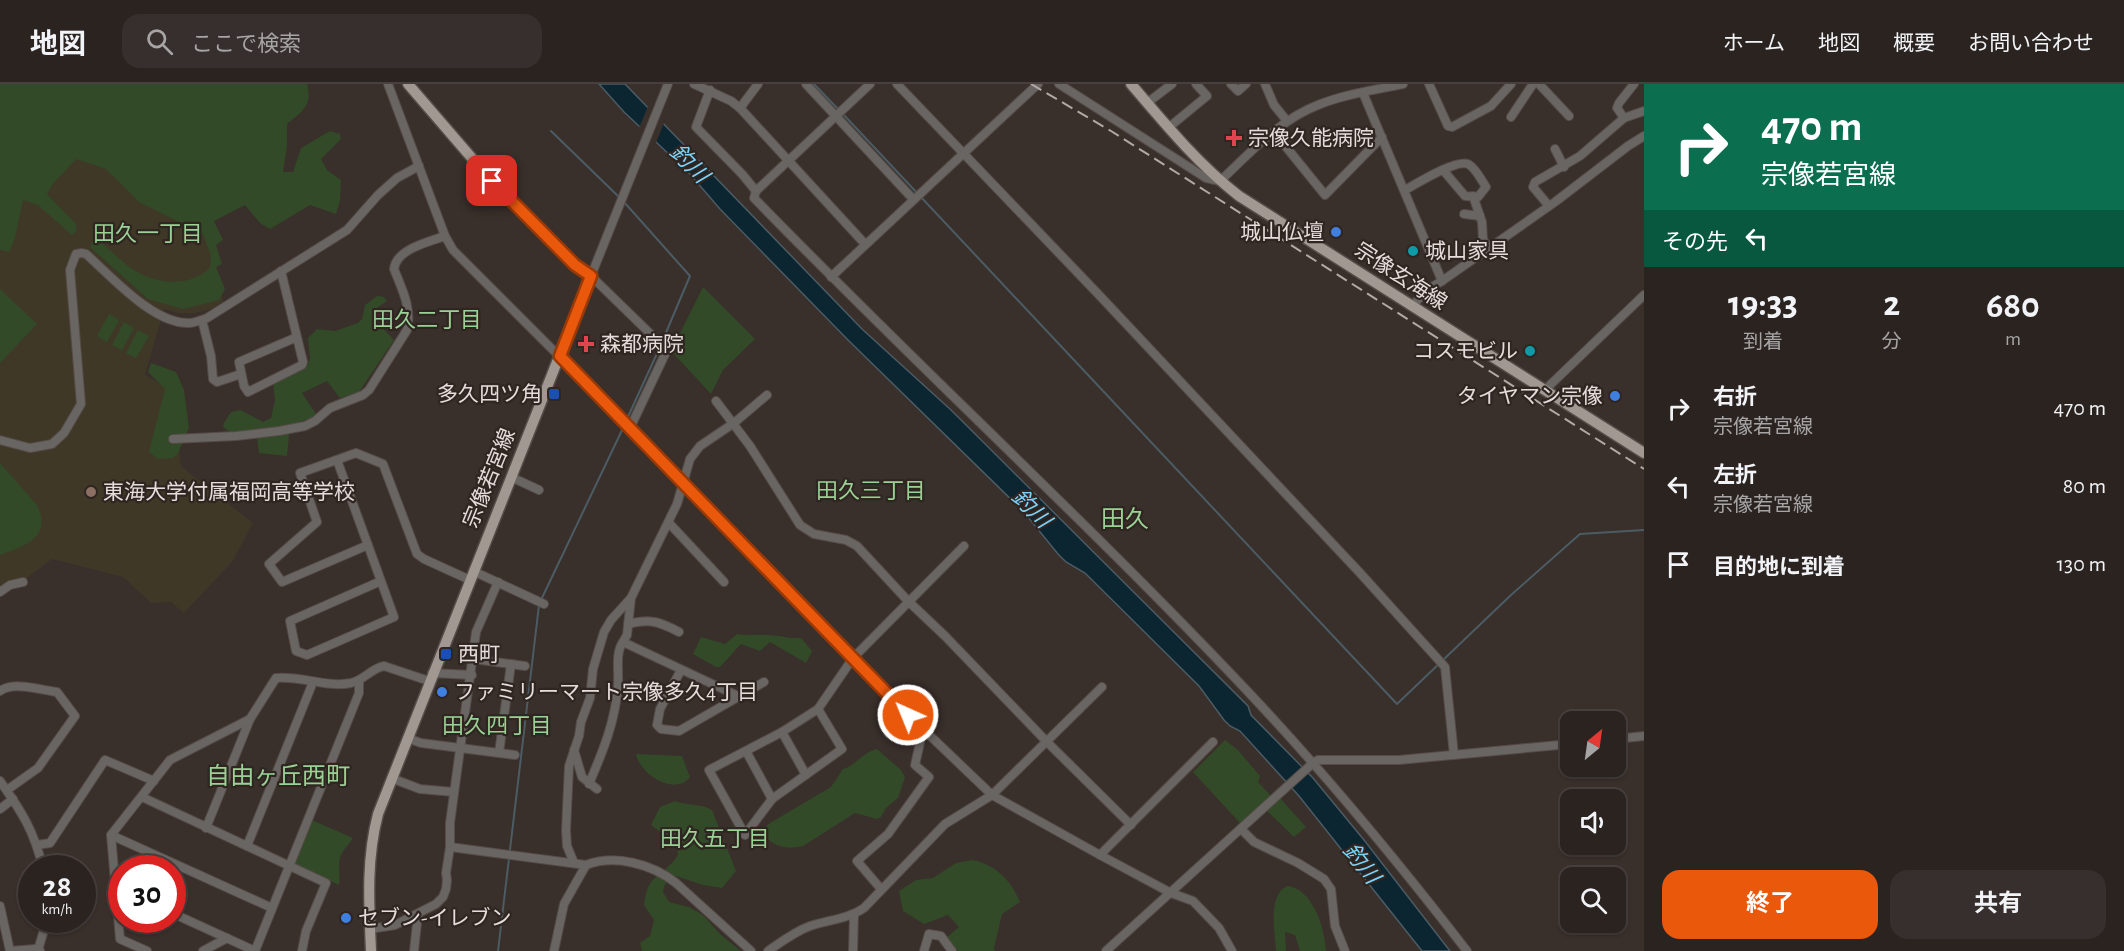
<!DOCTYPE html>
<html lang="ja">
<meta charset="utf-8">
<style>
:root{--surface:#2b2320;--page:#372f2d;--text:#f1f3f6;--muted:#a6a4a5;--line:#47403e;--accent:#ea580c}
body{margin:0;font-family:"Alegreya Sans","Noto Sans JP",sans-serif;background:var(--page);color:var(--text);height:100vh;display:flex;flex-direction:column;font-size:22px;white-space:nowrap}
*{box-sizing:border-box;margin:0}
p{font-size:20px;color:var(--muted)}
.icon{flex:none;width:33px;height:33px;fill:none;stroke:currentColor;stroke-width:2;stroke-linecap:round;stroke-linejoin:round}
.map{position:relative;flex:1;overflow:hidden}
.details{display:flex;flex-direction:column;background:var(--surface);width:480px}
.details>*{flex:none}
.top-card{background:#0b6e4f;color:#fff;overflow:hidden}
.needle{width:39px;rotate:29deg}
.buttons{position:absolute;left:1560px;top:627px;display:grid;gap:12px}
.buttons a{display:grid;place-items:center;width:66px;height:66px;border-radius:12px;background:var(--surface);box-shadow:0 2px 4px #0004,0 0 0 2px var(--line);font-size:30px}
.speed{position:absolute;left:18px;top:771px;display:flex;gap:12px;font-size:30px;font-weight:700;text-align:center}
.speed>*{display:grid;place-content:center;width:78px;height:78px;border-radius:50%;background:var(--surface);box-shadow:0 2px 4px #0004,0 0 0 2px var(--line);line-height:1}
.speed small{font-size:15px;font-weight:400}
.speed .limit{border:9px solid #d22;background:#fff;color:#111}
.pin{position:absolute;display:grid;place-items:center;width:51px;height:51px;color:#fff;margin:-26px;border-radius:12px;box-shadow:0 3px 9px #0006}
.me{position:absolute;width:66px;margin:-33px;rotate:316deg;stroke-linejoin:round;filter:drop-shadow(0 0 4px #0008)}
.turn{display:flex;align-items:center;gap:21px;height:126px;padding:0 18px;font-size:27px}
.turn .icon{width:78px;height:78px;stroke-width:2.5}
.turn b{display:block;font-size:42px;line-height:51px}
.then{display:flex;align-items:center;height:57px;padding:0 18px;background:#0003;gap:12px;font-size:22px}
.eta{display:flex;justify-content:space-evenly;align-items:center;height:102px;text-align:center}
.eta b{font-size:36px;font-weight:700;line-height:42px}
.cta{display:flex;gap:12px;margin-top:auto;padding:12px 18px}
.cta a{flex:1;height:69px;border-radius:18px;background:var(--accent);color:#fff;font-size:24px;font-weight:700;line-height:69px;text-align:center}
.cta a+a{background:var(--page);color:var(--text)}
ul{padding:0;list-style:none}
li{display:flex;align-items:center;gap:18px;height:78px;padding:0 18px}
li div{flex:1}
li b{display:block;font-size:22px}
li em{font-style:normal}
header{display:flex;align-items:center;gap:36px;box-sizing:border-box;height:84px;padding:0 30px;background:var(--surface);border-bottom:2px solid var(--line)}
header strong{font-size:28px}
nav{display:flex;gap:33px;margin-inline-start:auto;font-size:21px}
.search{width:420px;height:54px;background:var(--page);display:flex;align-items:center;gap:15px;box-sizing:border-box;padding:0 21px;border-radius:18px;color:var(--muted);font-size:22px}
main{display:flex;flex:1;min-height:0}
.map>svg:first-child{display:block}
.education{fill:#3f3827}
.green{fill:#324a27}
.water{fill:#0b2531;stroke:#4c5c64;stroke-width:1.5}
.pier{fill:#392f2b}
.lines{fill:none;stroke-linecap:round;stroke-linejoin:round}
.stream{stroke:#4c5c64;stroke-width:2}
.minor-casing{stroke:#554b47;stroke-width:10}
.major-casing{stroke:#554b47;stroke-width:13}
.minor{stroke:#696562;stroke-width:8}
.major{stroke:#a19891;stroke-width:10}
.rail{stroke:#b2a9a6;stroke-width:2;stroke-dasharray:12 6;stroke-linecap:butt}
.route-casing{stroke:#983908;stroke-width:15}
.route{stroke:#ea580c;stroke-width:10}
.health-dot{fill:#e0444e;stroke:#2f2521;stroke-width:2}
.shop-dot{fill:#3f7fe0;stroke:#2f2521;stroke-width:2}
.culture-dot{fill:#0f9aa8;stroke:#2f2521;stroke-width:2}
.transit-dot{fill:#1a4fb4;stroke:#2f2521;stroke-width:2}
.education-dot{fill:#8d6e63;stroke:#2f2521;stroke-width:2}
.labels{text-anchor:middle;stroke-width:4.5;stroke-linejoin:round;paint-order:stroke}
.poi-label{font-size:21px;fill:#e5dddb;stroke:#2f2521;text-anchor:start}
.street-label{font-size:21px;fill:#e5dddb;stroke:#2f2521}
.water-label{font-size:22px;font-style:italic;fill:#7dd2fa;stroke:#2f2521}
.neighbourhood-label{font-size:22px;fill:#9ad195;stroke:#2f2521}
.quarter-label{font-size:24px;fill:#9ad195;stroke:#2f2521}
</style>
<header>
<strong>地図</strong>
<div class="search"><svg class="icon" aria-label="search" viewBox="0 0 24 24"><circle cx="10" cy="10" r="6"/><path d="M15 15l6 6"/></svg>ここで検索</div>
<nav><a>ホーム</a><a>地図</a><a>概要</a><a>お問い合わせ</a></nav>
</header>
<main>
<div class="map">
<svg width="1644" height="867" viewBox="0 0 1644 867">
<rect width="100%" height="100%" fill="#392f2b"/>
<!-- education -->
<polygon class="education" points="78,61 210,146 223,218 211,225 196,229 178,229 164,225 145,291 173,308 181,382 253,439 233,477 184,529 171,518 151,519 123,493 52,475 24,496 0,505 0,168 8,160 21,113"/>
<!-- green -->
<g class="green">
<path d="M0,0H307C313,22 302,27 287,40V62L283,88H293L301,64L330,47L340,50L341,55L321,75L327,86L341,96L340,117L336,130L310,121L270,145L260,139L245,121L214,137L223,156L216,161L222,180L216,183L225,205L219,216L183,225L148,215L90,163L94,155L100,157C109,165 118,174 128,182C151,200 188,205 210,184L211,172L203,150L139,118L106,85L76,75L52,101L47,110L76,140V147L72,151L38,121L23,116L15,154L9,168L0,166Z"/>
<polygon points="703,203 755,255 723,286 711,310 671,267"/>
<polygon points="0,205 37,240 0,279"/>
<polygon points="377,212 384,213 387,217 377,224 377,238 394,256 359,308 340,314 327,297 302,309 316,330 311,334 290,342 287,372 259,369 256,347 230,348 223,343 224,339 231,328 241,326 263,338 271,334 275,316 273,300 306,284 310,275 308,254 317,245 335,247 358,239 362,235 365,221"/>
<polygon points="109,230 119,236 107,258 97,252"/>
<polygon points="124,238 134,244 122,266 112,261"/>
<polygon points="138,246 149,252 136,274 126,269"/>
<polygon points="151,279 176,288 184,306 189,344 177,371 172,374 158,375 149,368 165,305 148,288"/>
<path d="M0,379L37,421C53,454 24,462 0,471Z"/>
<path d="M737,550C748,552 756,550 767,551C779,551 789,555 801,554L812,567L806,579L770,558L760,567L741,560L720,583H716L693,570L701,553L725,560Z"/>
<polygon points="1225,656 1238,666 1260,692 1258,698 1271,712 1240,739 1193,688"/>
<path d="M877,665L901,686L905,693L898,714L886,724L881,733L877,735L855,729L803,762C786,766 774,763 763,750L764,744L770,739L831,703L843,685C857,681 861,669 877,665Z"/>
<path d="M636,670L682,672L690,693C674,713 640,690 636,670Z"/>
<polygon points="1280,714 1306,743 1294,753 1266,726"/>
<path d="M675,717C687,722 700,719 712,726L736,787L722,804L703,801L676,792L665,800L663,808L669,818L689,823L703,831L721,851L741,867H642L640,859L650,852L654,836L644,821C648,787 662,795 678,771L676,760L651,741L660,723Z"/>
<path d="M312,736L353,754C349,760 344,765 341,771C337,780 341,791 339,801L295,780L294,778Z"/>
<path d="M972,776C995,780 1011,796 1020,818L1002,830L994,864L995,867H958L947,853L959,843L948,831L924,840L903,827L899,807L916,796L933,794L956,779Z"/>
<path d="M1287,802C1313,804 1325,845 1326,867H1300L1295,851L1285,848L1286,867H1276C1275,848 1267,812 1287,802Z"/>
</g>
<!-- water -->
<polygon class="water" points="599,0 625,0 862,245 951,326 1248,622 1251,631 1313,694 1364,756 1450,867 1422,867 1299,712 1240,647 1230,642 1224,636 1199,602 1085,489 1066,478 1058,470 1023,427 847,255 720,125 689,89 624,28"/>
<!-- pier -->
<polygon class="pier" points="649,20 665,37 655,61 638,46"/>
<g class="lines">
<!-- stream -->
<g class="stream">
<polyline points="814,0 838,25"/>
<polyline points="842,29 1397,620 1511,511 1580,450 1644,446"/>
<polyline points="551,47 620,114"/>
<polyline points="624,118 690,192 662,258"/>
<polyline points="626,337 660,263"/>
<polyline points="541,516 624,342"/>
<polyline points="498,867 539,521"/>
</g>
<!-- minor casing -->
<g class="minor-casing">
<g id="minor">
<polyline points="388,0 445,152 453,166 559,272 923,645 992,711 1100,771 1171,809 1193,817 1219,844 1232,867"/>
<polyline points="694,0 731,17 740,24 865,160"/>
<polyline points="806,0 913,115"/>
<path d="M870,0L756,107L754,114C917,282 1091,441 1252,612C1328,693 1399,779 1467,867"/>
<polyline points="897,0 1100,212 1361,490 1445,583 1454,671"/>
<path d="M1059,0L1206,94L1220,97C1250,69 1279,36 1318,21C1345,10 1375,6 1403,0"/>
<polyline points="1231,0 1238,7 1246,0"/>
<polyline points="1265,0 1274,21 1287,37"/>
<polyline points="1429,0 1448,42 1452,43 1491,22 1511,0"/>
<polyline points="1539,0 1569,32"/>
<polyline points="710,6 696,43 742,90 756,107"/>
<polyline points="1363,9 1442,197"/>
<polyline points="1147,19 1172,0"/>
<polyline points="740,24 758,0"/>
<polyline points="1511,33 1533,0"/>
<polyline points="1624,34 1617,24 1619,19 1634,0"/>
<polyline points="1168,44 1207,12 1196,0"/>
<polyline points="1274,48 1325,111 1382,53"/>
<polyline points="1555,65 1564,83"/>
<path d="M1405,106C1416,100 1456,75 1468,80C1475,83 1482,97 1486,103L1478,113L1465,112L1443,86"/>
<polyline points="1473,112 1482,138 1483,156 1489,164"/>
<polyline points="1549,122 1533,103 1535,98 1580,72 1624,34 1644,27"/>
<polyline points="1464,130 1480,132"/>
<polyline points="281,187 303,278 302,281 248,308 244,302 239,278 297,253"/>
<polyline points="831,193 1038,0"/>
<polyline points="1412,223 1425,207 1442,197 1555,118 1628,62 1644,52"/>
<polyline points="202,236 211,272 213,295 217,298 241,290"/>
<polyline points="1546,307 1550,301 1644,211"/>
<polyline points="716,317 750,362 800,441 814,450 846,456 857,462 908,517 945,552 1047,658 1131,741"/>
<polyline points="630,344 667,266 591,192 668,0"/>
<path d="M173,355L236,352L279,347L305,342L315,337L330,324L363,311L369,306L407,246C412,224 402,205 394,185C396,165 429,158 445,152"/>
<path d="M0,356L30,364L52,360L64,349L81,320L70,186L76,170L82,169L86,170C111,192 153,240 189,239C195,239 201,236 207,234L347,146L378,111L397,94L419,82"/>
<polyline points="337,376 381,497 290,537 296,567 307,571 394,533 381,497"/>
<polyline points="511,393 539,406"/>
<polyline points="669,439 724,498"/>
<polyline points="368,461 282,498 269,480 317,438 300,389 356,369 383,380 417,470 424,475 470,496"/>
<polyline points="473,487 544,520"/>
<polyline points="0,508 10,501 23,498"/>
<path d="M628,540C650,534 660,538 679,548"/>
<polyline points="474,575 525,582"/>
<polyline points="681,586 660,625 657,641 661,645 679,647 764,598"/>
<polyline points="432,589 472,591"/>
<path d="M0,607C14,597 41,606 57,608L75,632L38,684L7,706"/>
<polyline points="740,613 623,558 627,551 631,514 677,420 690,375 700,362 734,339 767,311"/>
<polygon points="818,625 842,665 772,715 745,751 709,686 782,648"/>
<polyline points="818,625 853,574 964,462"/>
<polyline points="782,648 806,691"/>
<polyline points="407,654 421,659 499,669 511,580"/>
<polyline points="1616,655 1644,652"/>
<polyline points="574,666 582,693 597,705"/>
<polyline points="746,667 772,715"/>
<polyline points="499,669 515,671"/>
<polyline points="391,694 420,705 454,708"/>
<path d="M0,697C22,728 34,747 43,784"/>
<path d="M589,700C603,667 616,636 618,600C619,587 615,569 623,558"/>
<polyline points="142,713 326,799 306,847 302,867"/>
<polyline points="0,725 13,715"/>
<path d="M206,744L250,635L276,594C300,591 326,604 351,599C364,596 372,584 384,582L429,597"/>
<polyline points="1241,745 1254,758 1298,779 1324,795 1331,805 1335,842 1345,867"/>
<polyline points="111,751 272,824"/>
<polyline points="37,761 50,759 105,676 154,697"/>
<polyline points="247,762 313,598"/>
<path d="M450,763L586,781C615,770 652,780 676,799L751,867"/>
<polyline points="1100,771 1213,658"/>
<polyline points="574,779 567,762 566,746 569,682 579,652 581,638 590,614 593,585 604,548 611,536 630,515"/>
<polyline points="881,805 857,777 888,750 929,693 915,681 923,645"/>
<polyline points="0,822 10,867"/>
<polyline points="172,829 255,867 359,609 359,597"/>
<polyline points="370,845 395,841 436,820 443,813 446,805 447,796 446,789 450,763 450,739 476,548 498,498"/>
<polyline points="38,866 47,836"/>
<polyline points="10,867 35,865 40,867"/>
<polyline points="147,867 120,855 111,751 170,676 250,635"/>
<polyline points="203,867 227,854"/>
<polyline points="414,867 418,830"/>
<polyline points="554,867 564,820 586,781"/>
<path d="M768,867C781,858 794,848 810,842C828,836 848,835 864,824L945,740L992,711L1102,603"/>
<polyline points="853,867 854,830"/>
<polyline points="924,867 929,850 941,852 952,867"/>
<polyline points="1106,867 1313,679 1318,676 1399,676 1570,660"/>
</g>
</g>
<!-- major casing -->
<g class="major-casing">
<g id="major">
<path d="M1131,0C1165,40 1198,80 1239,112L1644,369"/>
<path d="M371,867C369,820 366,776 378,730L591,192L575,181L489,94L408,0"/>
</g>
</g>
<!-- minor -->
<use href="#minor" class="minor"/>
<!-- major -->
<use href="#major" class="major"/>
<!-- rail -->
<polyline class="rail" points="1031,0 1111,47 1644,385"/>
</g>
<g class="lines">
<!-- route casing -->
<g class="route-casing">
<polyline id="route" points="492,97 575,181 591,192 560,272 908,631"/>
</g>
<!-- route -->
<use href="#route" class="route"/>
</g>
<!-- markers -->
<g class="health-dot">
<path d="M1231 45h6v6h6v6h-6v6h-6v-6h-6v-6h6z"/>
<path d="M583 251h6v6h6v6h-6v6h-6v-6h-6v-6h6z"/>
</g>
<g class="shop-dot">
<circle cx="1336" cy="148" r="6"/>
<circle cx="1615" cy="312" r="6"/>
<circle cx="442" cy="608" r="6"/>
<circle cx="346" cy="834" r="6"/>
</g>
<g class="culture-dot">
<circle cx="1413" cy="167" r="6"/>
<circle cx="1530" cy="267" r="6"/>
</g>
<g class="transit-dot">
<rect x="548" y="304" width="12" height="12" rx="3"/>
<rect x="440" y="564" width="12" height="12" rx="3"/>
</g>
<circle class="education-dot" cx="91" cy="408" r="6"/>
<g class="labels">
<!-- poi labels -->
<g class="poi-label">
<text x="1248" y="61">宗像久能病院</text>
<text x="1324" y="155" text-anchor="end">城山仏壇</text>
<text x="1425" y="174">城山家具</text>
<text x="600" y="267">森都病院</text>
<text x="1518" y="274" text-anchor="end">コスモビル</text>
<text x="542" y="317" text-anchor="end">多久四ツ角</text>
<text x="1603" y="319" text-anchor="end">タイヤマン宗像</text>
<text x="103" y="415">東海大学付属福岡高等学校</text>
<text x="458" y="577">西町</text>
<text x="454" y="615">ファミリーマート宗像多久4丁目</text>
<text x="358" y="841">セブン-イレブン</text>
</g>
<!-- street labels -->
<g class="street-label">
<text transform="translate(1401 192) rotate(33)" y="7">宗像玄海線</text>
<text transform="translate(489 394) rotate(-68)" y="7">宗像若宮線</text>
</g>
<!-- water labels -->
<g class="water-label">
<text transform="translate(690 79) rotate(45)" y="8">釣川</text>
<text transform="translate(1032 424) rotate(45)" y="8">釣川</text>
<text transform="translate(1362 779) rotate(52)" y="8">釣川</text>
</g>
<!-- neighbourhood labels -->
<g class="neighbourhood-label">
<text x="148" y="157">田久一丁目</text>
<text x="427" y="243">田久二丁目</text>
<text x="871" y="414">田久三丁目</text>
<text x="497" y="649">田久四丁目</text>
<text x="715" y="762">田久五丁目</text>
</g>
<!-- quarter labels -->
<g class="quarter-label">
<text x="1125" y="443">田久</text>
<text x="278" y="700">自由ヶ丘西町</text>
</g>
</g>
</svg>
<div class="buttons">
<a><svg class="needle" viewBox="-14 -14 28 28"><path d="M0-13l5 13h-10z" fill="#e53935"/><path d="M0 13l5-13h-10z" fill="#a6a4a5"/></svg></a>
<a><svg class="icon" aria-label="sound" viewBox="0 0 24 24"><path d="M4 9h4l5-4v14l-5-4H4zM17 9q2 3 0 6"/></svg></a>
<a><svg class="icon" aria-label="search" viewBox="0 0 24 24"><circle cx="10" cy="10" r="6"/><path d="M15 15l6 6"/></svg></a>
</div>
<div class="speed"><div>28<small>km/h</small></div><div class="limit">30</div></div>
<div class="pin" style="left:492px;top:97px;background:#d93025"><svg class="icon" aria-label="arrive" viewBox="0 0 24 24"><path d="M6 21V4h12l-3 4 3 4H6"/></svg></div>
<svg class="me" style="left:908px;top:631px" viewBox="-20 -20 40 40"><circle r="17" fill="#ea580c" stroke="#fff" stroke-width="3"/><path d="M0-11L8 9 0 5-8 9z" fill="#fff"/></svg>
</div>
<section class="details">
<div class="top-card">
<div class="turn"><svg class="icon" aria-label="right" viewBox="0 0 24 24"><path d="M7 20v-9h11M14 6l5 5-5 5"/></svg><div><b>470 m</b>宗像若宮線</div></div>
<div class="then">その先<svg class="icon" aria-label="left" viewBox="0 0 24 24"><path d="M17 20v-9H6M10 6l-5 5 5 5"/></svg></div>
</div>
<div class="eta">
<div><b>19:33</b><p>到着</p></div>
<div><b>2</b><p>分</p></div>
<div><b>680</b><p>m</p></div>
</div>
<ul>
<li><svg class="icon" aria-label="right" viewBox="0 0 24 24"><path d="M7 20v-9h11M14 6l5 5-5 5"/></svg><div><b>右折</b><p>宗像若宮線</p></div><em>470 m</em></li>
<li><svg class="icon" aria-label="left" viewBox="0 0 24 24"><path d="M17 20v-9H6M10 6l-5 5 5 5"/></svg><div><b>左折</b><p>宗像若宮線</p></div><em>80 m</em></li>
<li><svg class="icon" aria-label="arrive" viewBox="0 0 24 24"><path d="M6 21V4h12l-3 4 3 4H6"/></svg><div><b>目的地に到着</b></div><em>130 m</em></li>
</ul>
<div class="cta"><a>終了</a><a>共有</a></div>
</section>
</main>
